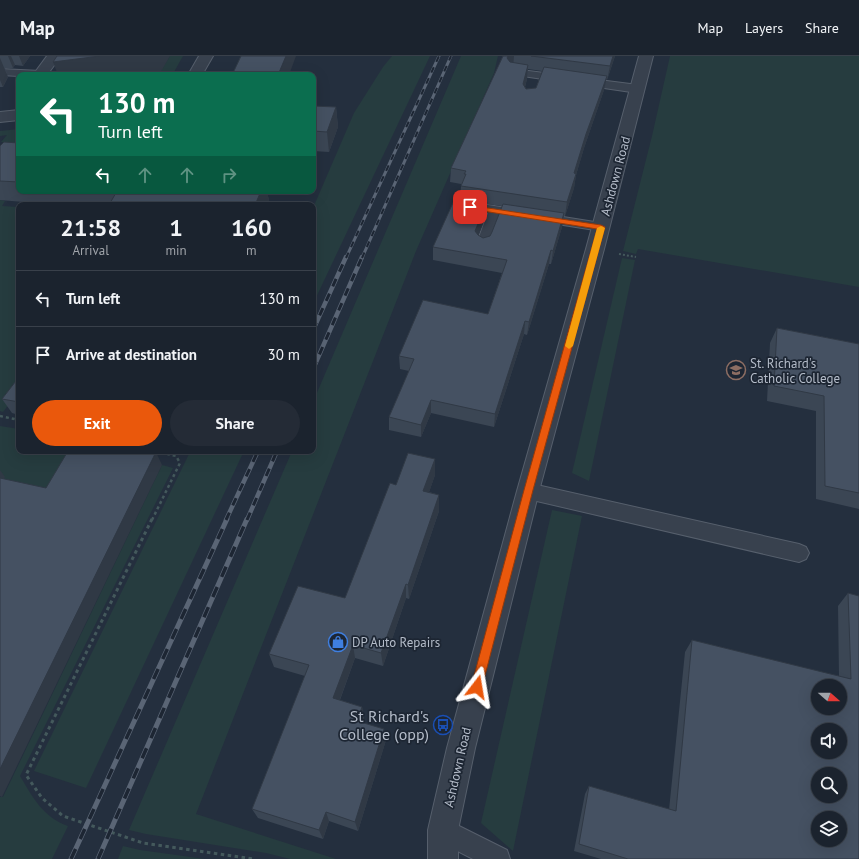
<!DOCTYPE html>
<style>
:root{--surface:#1b232e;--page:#242b36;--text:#f1f3f6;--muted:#a0a4aa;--line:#39404a;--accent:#ea580c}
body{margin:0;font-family:"PT Sans",sans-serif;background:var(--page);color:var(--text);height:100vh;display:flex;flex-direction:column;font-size:15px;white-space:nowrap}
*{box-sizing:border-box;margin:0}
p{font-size:13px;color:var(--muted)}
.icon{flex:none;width:22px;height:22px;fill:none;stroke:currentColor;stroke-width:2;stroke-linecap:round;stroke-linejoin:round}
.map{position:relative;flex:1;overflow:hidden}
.sheet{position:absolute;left:16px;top:146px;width:300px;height:252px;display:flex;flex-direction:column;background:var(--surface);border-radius:8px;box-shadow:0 4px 16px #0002,0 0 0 1px var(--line)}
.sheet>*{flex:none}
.hud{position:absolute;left:16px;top:16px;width:300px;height:122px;border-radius:8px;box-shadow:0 4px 16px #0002,0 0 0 1px var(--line);background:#0b6e4f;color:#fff;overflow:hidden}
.needle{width:26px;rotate:110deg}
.fabs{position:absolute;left:811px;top:623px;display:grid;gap:8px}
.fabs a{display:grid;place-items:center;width:36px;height:36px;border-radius:50%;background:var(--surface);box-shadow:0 4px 16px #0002,0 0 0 1px var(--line);font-size:20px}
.pin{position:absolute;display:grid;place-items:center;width:34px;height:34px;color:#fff;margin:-17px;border-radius:8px;box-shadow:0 2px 6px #0006}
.me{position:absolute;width:44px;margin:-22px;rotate:14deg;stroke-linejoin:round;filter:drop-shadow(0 0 3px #0008)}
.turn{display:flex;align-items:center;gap:14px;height:84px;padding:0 16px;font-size:18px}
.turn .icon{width:52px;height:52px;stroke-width:2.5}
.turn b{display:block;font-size:28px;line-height:34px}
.lanes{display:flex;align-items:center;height:38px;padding:0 16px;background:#0003;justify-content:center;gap:20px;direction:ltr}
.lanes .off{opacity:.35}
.eta{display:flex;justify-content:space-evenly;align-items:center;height:68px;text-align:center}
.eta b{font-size:24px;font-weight:600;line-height:28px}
.action{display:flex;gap:8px;margin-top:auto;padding:8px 16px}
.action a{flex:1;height:46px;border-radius:24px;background:var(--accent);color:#fff;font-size:16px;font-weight:600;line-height:46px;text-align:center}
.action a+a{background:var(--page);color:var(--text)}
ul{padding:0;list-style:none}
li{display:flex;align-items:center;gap:12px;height:56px;padding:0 16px;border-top:1px solid var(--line)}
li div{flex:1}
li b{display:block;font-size:15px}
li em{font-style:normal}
header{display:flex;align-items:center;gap:24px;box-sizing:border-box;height:56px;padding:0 20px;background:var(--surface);border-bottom:1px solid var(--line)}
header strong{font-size:19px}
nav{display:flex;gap:22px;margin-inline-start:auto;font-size:14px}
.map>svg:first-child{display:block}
.green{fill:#263c3f}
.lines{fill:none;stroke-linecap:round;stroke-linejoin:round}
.service-casing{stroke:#565f6c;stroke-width:2}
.minor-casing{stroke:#565f6c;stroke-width:2}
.path-far2{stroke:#44595c;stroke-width:2;stroke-dasharray:2 2;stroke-linecap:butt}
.path-far1{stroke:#44595c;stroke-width:2.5;stroke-dasharray:3 3;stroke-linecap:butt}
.path{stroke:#44595c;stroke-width:3;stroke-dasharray:3.5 3.5;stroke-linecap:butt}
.service{fill:#38414e;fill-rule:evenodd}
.minor{fill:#38414e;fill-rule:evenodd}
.rail-far2-casing{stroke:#5a6575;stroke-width:3}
.rail-far1-casing{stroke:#5a6575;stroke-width:4.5}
.rail-casing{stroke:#5a6575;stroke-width:5}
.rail-far2{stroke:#1d2633;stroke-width:2;stroke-dasharray:6;stroke-linecap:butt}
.rail-far1{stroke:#1d2633;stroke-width:3;stroke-dasharray:8;stroke-linecap:butt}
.rail{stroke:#1d2633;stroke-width:3.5;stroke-dasharray:11;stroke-linecap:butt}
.wall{fill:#3b4654;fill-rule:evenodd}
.shaded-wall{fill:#303945}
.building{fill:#455162;stroke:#303945;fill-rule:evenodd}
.route{fill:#ea580c;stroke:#983908}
.slow{fill:#f59e0b}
.labels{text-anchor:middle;stroke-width:3.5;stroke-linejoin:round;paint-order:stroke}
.street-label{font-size:13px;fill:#b4bcc9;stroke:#1d2633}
.poi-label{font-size:13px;fill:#b4bcc9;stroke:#1d2633;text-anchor:start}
.near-poi-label{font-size:16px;fill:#b4bcc9;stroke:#1d2633;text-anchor:end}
</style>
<header>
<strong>Map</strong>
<nav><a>Map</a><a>Layers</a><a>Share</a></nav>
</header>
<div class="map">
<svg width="859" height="803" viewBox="0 0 859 803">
<rect width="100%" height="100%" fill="#242f3e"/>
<!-- green -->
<g class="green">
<polygon points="170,0 183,0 174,16 160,16"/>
<polygon points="392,0 430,0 313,248 313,152 354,57 383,11"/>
<polygon points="461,0 498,0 494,17 416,195 196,758 336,803 290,803 266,797 146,778 129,774 292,395 313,395 313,346"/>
<polygon points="670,0 859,0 859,231 638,193 636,198 623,195 652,80"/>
<polygon points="19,73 19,102 17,88 1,86 7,79 0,80 0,75"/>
<polygon points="0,144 5,145 2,150 17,151 20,146 56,149 19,149 19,335 3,356 0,355"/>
<polygon points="622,202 635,204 589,425 572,417"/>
<polygon points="0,370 19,373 19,395 83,395 0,498"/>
<polygon points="177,395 244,395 86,732 34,715 189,398"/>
<path d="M162,409L173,412L20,720C33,742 43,761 68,770L52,803H0V741H3Z"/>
<polygon points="552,454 582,460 513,795 481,767"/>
<polygon points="123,790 140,794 205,803 118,803"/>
</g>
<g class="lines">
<!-- service casing -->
<g class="service-casing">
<g id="service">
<polygon points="0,13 41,15 45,16 47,18 19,19 19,20 0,19"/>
<polygon points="513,13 638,29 642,30 644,33 642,36 638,37 509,18 507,16 509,14"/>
<polygon points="462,145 601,167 606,168 608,171 606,174 601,175 501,159 490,189 488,192 483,194 478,192 476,189 488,157 457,152 455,149 457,146"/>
<polygon points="528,427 799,488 806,491 809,497 806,503 799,506 528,443 521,440 519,435 521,430"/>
<polygon points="443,762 507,794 510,803 473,803 434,783 431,774 434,765"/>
</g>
</g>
<!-- minor casing -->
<g class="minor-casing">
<g id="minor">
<polygon points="47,0 61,0 47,19 33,19"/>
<polygon points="199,0 213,0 202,19 188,19"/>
<polygon points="639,0 653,0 604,193 539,435 475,692 458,774 458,803 428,803 428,774 447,692 517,435 586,193"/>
<polygon points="19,54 19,64 0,66 0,56"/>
</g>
</g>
<!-- path-far2 -->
<polyline class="path-far2" points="619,198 636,201"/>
<!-- path-far1 -->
<g class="path-far1">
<polyline points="0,360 19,364"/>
<polyline points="152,464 180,407 176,400 155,395"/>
</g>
<!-- path -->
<polyline class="path" points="152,463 26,719 42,742 63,760 143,787 254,803"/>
<!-- service -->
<use href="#service" class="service"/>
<!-- minor -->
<use href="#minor" class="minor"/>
<!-- rail-far2 casing -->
<g class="rail-far2-casing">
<g id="rail-far2">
<polyline points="346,202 439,0"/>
<polyline points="362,202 451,0"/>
</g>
</g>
<!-- rail-far1 casing -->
<g class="rail-far1-casing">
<g id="rail-far1">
<polyline points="313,274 346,201"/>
<polyline points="313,313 362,201"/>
<polyline points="226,464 258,395"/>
<polyline points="247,464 277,395"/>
</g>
</g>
<!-- rail casing -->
<g class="rail-casing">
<g id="rail">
<polyline points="71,803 227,463"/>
<polyline points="98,803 247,463"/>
</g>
</g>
<!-- rail-far2 -->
<use href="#rail-far2" class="rail-far2"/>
<!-- rail-far1 -->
<use href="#rail-far1" class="rail-far1"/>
<!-- rail -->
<use href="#rail" class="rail"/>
</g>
<!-- wall -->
<g class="wall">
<polygon points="0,0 30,0 23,10 15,9 13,12 5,12 8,21 3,31 0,31"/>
<path d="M503,0H615L607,24L606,23L604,34L584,92L576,119L574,132L565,160H564L562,171L551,208H549L527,279L524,278L494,371L431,357L421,381L389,374V361L409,315L400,313L399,300L488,258L502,217L433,204V191L460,141L461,130V128L450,126L451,112ZM528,13L542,15L536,32L526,33L525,31L527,23ZM487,148L502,150L492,176L490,180L483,182L478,180L486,159Z"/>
<polygon points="313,50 336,51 338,71 329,96 313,95"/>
<polygon points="19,87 19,135 267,135 269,145 267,149 59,149 0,144 0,90"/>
<polygon points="777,272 859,288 859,453 816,443 816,355 767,345 770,287"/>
<polygon points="19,321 19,359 12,357 2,343"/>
<polygon points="435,403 435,419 429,436 439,439 439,455 409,543 406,542 383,610 355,602 340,644 362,651 364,662 363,667 386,684 358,775 329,765 323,783 258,762 252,753 305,620 274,611 269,598 345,542 396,429"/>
<polygon points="848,537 859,803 601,803 574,795 585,738 589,730 669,754 685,596 692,584 839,621 838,550"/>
</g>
<!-- shaded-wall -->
<g class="shaded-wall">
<polygon points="8,0 11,0 15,9 13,12"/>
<polygon points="19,0 30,0 23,10"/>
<polygon points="100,0 170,0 159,19 58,19 53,6"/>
<polygon points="286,0 296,0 289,19 278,19"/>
<polygon points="508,0 514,0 513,12 507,2"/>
<polygon points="613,0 615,0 607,24 610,10"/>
<polygon points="0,2 8,21 3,31 0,24"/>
<polygon points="528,9 527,23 522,42 523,28"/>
<polygon points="607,20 604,34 584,92 576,119 574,132 565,160 567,146 574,117 586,78"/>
<polygon points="336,51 338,71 329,96 327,76"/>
<polygon points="261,135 267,135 269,145 267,149 255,149"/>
<polygon points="487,146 486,159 475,188 475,175"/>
<polygon points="564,157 562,171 551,208 553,195"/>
<polygon points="551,194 549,208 527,279 529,266"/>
<polygon points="525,265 524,278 494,371 495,358"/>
<polygon points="431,344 431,357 421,381 421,369"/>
<polygon points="156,396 162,409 2,741 0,740 0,713"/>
<polygon points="435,403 435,419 424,451 423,435"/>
<polygon points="0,414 5,421 0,428"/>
<polygon points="439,439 439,455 409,543 408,529"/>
<polygon points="406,528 406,542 383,610 381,597"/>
<polygon points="353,589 355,602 336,654 333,642"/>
<polygon points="362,651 364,662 359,676 357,665"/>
<polygon points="384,673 386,684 358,775 355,766"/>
<polygon points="326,756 329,765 323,783 319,774"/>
</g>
<!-- building -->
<g class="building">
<polygon points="57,0 100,0 53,6"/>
<polygon points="241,0 286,0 278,19 232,19"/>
<polygon points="503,0 508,0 507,2 510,6 528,9 523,28 526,33 536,32 544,11 607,20 586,78 574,117 576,118 567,146 461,130 466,118 464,118 466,115 451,112"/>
<polygon points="531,0 613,0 610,10"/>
<polygon points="313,50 336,51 327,76 313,75"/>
<polygon points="4,86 19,87 19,126 0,125 0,90"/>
<polygon points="117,135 261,135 255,149 109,149"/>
<polygon points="456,140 487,146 475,175 478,179 483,182 490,180 492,176 503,148 564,157 553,195 551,194 529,266 525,265 495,358 431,344 421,369 389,361 414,303 399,300 423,244 488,258 507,204 433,191"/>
<polygon points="777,272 859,288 859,437 825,430 824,340 774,330"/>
<polygon points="19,321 19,346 2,343"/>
<polygon points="68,395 151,395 156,396 0,713 0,422 46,432"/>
<polygon points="408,397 435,403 423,435 439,439 408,529 406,528 381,597 353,589 333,642 362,651 357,665 384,673 355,766 326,756 319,774 252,753 309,609 269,598 298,530 345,542 390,427 396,429"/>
<path d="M848,537L859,540V803H628L579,788L589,730L676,755L692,584L851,623ZM818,630H840V652H818ZM818,674H840V696H818ZM818,718H840V740H818ZM818,762H840V784H818Z"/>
</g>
<!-- route -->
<polygon class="route" points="468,149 601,169 605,171 533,434 482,631 481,635 477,637 473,635 471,631 524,434 597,173 470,153 467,151"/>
<!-- slow -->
<polygon class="slow" points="601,170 605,172 573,290 569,293 565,290 597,172"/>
<!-- icons -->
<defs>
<g id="school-ring" transform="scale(1)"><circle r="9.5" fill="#1d2633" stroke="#8d6e63" stroke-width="1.5"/><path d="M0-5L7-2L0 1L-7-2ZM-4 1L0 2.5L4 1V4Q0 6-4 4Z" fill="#8d6e63"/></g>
<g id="shop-ring" transform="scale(1)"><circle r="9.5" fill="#1d2633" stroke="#3f7fe0" stroke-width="1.5"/><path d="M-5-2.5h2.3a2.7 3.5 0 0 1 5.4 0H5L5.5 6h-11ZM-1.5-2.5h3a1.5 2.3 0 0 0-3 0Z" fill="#3f7fe0"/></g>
<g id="bus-ring" transform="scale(1)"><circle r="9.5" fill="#1d2633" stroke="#1a4fb4" stroke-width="1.5"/><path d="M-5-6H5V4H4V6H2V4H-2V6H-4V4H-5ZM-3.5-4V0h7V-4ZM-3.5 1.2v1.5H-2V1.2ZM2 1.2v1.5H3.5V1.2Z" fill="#1a4fb4"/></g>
</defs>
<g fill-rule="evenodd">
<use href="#school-ring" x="736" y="314"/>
<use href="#shop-ring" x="338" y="586"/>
<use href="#bus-ring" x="443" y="669"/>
</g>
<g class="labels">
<!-- street labels -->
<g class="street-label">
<text transform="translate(615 120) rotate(-75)" y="5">Ashdown Road</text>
<text transform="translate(457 711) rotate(-77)" y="5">Ashdown Road</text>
</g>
<!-- poi labels -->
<g class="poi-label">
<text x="750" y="312">St. Richard's<tspan x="750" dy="15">Catholic College</tspan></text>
<text x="352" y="591">DP Auto Repairs</text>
</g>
<!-- near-poi labels -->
<g class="near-poi-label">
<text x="429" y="666">St Richard's<tspan x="429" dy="18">College (opp)</tspan></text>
</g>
</g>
</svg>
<div class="fabs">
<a><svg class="needle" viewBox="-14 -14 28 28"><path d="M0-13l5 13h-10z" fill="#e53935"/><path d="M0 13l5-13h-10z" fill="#a0a4aa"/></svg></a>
<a><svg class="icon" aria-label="sound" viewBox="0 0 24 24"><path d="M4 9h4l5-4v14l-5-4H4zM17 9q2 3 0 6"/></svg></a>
<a><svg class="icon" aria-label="search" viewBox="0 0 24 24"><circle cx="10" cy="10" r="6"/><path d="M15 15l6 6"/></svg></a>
<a><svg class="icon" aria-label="layers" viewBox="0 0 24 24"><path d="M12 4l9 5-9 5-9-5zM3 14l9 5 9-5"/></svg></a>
</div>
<div class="pin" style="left:470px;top:151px;background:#d93025"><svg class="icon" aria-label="arrive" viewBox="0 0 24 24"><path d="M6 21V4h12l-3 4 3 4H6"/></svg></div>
<svg class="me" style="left:477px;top:631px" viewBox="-20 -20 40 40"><path d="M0-17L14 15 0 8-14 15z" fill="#ea580c" stroke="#fff" stroke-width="4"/></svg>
<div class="hud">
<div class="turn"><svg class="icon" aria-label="left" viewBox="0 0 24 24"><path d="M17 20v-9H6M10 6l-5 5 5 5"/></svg><div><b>130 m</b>Turn left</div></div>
<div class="lanes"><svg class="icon" aria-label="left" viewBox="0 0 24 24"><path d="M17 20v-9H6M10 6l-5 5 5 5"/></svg><svg class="icon off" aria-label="ahead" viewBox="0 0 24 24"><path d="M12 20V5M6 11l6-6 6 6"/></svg><svg class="icon off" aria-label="ahead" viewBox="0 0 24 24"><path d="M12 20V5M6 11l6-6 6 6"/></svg><svg class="icon off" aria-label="right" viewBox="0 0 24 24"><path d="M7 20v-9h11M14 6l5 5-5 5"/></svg></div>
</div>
<section class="sheet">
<div class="eta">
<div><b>21:58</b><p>Arrival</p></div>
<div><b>1</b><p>min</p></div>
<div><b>160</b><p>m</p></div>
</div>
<ul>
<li><svg class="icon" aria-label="left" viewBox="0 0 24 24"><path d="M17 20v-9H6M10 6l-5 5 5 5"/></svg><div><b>Turn left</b></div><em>130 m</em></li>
<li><svg class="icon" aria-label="arrive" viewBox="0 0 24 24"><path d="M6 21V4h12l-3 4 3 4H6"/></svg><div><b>Arrive at destination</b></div><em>30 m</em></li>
</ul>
<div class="action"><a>Exit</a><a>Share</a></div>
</section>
</div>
